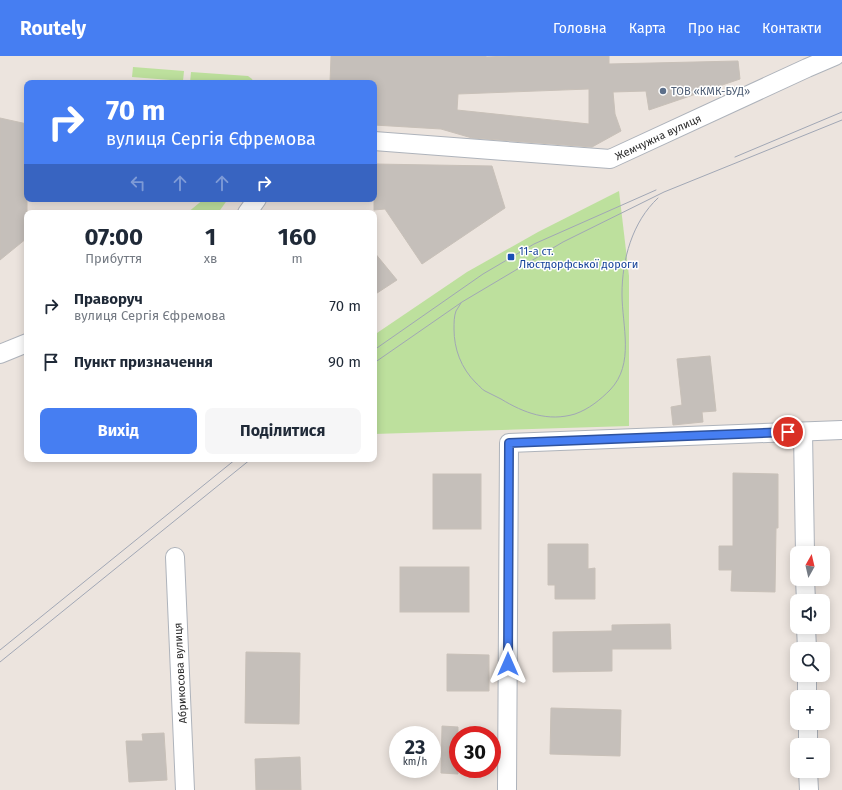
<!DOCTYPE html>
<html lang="uk">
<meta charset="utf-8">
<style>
:root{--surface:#fff;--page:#f6f6f7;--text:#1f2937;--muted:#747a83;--accent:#467ef2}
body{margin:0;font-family:"Fira Sans",sans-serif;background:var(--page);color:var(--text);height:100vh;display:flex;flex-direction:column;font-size:15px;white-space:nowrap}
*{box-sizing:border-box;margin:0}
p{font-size:13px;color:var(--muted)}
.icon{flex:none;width:22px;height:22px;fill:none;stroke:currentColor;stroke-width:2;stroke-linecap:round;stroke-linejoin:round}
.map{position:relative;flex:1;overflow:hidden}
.drawer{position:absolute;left:24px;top:154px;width:353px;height:252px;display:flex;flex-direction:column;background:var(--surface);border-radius:8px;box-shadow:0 2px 10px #0003}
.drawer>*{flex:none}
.banner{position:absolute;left:24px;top:24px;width:353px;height:122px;border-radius:8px;box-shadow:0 2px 10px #0003;background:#467ef2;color:#fff;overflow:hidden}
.needle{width:26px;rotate:8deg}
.buttons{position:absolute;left:790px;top:490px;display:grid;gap:8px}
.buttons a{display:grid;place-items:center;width:40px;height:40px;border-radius:8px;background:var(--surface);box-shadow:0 2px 10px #0003;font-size:20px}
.speed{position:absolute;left:389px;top:670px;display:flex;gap:8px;font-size:20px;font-weight:700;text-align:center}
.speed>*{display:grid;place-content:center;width:52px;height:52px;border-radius:50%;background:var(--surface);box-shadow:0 2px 10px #0003;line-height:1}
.speed small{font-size:10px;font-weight:400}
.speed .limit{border:6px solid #d22;background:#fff;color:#111}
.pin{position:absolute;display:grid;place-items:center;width:34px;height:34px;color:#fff;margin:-17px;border:2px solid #fff;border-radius:50%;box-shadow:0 1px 4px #0007}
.me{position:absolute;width:44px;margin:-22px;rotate:0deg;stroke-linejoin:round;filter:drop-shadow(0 0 3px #0008)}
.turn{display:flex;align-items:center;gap:14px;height:84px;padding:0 16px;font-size:18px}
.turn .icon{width:52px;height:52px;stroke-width:2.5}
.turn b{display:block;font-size:28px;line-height:34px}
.lanes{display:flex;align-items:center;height:38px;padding:0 16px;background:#0003;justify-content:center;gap:20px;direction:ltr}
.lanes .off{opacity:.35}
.eta{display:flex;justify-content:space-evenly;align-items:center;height:68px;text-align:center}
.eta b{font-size:24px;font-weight:700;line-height:28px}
.primary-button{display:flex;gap:8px;margin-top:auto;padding:8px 16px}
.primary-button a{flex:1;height:46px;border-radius:8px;background:var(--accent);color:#fff;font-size:16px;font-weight:700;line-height:46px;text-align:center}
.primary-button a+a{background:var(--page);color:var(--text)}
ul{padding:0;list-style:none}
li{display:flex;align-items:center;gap:12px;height:56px;padding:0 16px}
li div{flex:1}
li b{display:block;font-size:15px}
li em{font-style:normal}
header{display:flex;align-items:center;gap:24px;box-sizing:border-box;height:56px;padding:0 20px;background:var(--accent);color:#fff}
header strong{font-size:19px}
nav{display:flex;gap:22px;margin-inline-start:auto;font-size:14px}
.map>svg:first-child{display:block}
.green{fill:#bde09d}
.building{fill:#c5bfba;stroke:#c8c0b8;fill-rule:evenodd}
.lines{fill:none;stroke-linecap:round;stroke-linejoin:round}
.minor-casing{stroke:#aeb3bb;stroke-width:20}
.minor{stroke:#fff;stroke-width:18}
.tram{stroke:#a1a7b5;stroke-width:1}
.route-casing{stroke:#2e529d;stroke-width:10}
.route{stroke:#467ef2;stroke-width:7}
.service-dot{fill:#5c6f8a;stroke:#fff;stroke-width:1.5}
.transit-dot{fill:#1a4fb4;stroke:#fff;stroke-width:1.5}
.labels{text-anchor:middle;stroke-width:3;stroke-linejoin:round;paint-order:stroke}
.service-label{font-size:11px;fill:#4e5e75;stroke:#fff;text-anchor:start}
.street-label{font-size:11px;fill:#2b2b2b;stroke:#fff}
.transit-label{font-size:11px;fill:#164399;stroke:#fff;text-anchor:start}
</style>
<header>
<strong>Routely</strong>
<nav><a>Головна</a><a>Карта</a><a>Про нас</a><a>Контакти</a></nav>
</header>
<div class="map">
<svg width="842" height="734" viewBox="0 0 842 734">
<rect width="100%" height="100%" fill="#ece4de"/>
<!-- green -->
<g class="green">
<polygon points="133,11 184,15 183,25 132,21"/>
<polygon points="191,16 248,20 252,23 254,27 190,27"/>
<polygon points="619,135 629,220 629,370 374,378 374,279 467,216 538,176"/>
<polygon points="204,143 228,143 218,157 187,157"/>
</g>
<!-- building -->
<g class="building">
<path d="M331,0H486V1L508,0H609V8L738,5L740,23L649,54L646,35L613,36L615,58L621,75L592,91L472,82L441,73L374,69V27H330ZM589,33V68L457,54L458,38Z"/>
<polygon points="0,62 27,68 27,182 0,204"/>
<polygon points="374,108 492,110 505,152 422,208 385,153 374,154"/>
<polygon points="374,196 397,224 374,239"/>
<polygon points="710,300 716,355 702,356 703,366 673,369 671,351 682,349 677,303"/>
<polygon points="733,417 778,418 778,472 776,472 775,536 731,535 732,514 719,514 719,490 733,490"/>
<rect x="433" y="418" width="48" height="55"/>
<polygon points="548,488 588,488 588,513 595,512 595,543 555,543 555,529 548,529"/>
<rect x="400" y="511" width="69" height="45"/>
<polygon points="670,568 671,593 612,593 612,615 553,616 553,576 612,575 612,569"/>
<polygon points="246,596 300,597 299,668 245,667"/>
<polygon points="447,598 489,599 489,635 447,635"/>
<polygon points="551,652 621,654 620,700 550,698"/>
<polygon points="442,670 458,671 458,718 441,717"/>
<polygon points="164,677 167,724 129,726 126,685 143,685 142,678"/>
<polygon points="300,701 301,734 256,734 255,703"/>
</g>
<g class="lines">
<!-- minor casing -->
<g class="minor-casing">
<g id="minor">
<polyline points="374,85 610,103 807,12 835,0"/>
<polyline points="247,157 257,143"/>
<polyline points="0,298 27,287"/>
<polyline points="803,376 805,497"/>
<polyline points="175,501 185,734"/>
<polyline points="805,523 806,545"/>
<polyline points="806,571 807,593"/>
<polyline points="807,619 807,641"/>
<polyline points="808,667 808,689"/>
<polyline points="808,715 809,734"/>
<polyline points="507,734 509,387 842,374"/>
</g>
</g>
<!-- minor -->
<use href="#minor" class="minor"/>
<!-- tram -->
<g class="tram">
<polyline points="735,101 842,56"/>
<path d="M461,247C459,250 458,252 456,255C454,260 454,267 454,273C454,293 461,312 476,327C479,329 481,333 485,335C490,338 496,340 501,343C524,357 548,366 575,358C589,353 600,344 610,334C635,308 622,270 622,238C622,204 632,166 658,142"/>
<polyline points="374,294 483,218 534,188 656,134"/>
<polyline points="374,307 462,246 563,186 664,136 842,64"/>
<polyline points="0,594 236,403"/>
<polyline points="0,606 251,403"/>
</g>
</g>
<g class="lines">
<!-- route casing -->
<g class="route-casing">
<polyline id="route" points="508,608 509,387 788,376"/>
</g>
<!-- route -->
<use href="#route" class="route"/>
</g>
<!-- markers -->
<circle class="service-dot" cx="663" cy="35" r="4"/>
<rect class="transit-dot" x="507" y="197" width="8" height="8" rx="2"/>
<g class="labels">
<!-- service labels -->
<g class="service-label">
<text x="671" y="39">ТОВ «КМК-БУД»</text>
</g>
<!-- street labels -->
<g class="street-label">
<text transform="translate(658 81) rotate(-25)" y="4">Жемчужна вулиця</text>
<text transform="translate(180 617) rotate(-93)" y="4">Абрикосова вулиця</text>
</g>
<!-- transit labels -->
<g class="transit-label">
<text x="519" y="199">11-а ст.<tspan x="519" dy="13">Люстдорфської дороги</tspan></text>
</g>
</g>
</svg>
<div class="buttons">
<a><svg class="needle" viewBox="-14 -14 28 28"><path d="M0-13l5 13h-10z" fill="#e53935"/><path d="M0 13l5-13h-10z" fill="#747a83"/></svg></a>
<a><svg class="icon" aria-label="sound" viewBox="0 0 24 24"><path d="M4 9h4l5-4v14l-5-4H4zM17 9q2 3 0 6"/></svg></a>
<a><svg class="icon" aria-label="search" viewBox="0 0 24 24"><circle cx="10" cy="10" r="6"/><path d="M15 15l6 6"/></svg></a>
<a>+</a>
<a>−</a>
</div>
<div class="speed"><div>23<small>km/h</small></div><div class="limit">30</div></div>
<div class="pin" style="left:788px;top:376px;background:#d93025"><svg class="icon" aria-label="arrive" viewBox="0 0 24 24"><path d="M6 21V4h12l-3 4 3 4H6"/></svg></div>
<svg class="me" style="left:508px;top:608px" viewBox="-20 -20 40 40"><path d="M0-17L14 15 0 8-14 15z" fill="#467ef2" stroke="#fff" stroke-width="4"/></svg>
<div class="banner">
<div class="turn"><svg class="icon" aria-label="right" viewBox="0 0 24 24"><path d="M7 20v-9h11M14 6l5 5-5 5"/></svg><div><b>70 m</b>вулиця Сергія Єфремова</div></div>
<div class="lanes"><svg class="icon off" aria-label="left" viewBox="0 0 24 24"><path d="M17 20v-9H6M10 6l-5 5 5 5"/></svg><svg class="icon off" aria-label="ahead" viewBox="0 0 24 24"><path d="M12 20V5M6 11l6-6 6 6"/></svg><svg class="icon off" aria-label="ahead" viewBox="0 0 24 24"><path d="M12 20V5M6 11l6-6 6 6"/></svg><svg class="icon" aria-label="right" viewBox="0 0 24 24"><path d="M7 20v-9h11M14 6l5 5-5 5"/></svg></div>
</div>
<section class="drawer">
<div class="eta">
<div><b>07:00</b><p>Прибуття</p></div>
<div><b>1</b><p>хв</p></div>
<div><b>160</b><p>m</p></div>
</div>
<ul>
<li><svg class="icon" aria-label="right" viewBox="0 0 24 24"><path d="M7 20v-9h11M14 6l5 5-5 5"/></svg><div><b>Праворуч</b><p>вулиця Сергія Єфремова</p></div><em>70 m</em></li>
<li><svg class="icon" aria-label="arrive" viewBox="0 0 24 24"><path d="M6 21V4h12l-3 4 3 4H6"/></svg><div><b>Пункт призначення</b></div><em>90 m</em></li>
</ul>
<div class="primary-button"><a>Вихід</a><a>Поділитися</a></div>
</section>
</div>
